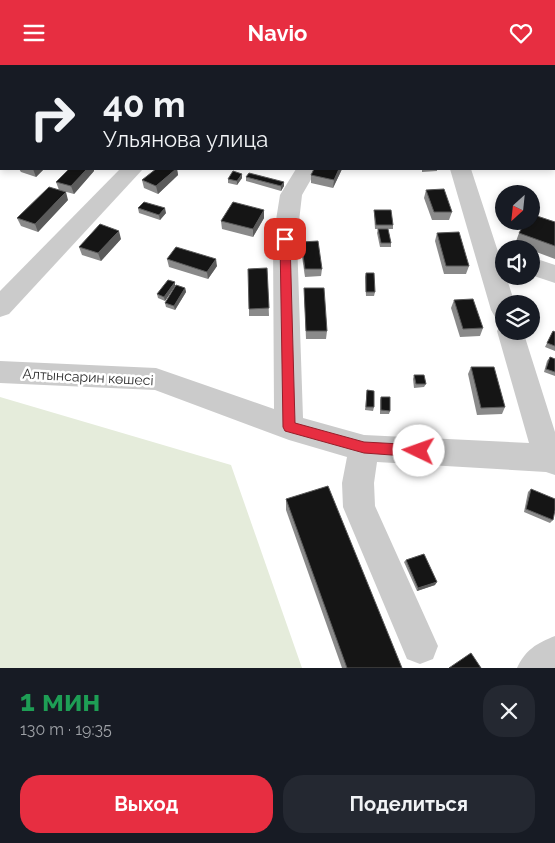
<!DOCTYPE html>
<html lang="ru">
<meta charset="utf-8">
<style>
:root{--surface:#171b24;--page:#242831;--text:#f1f3f6;--muted:#9ea1a6;--accent:#e72e41}
body{margin:0;font-family:Raleway,sans-serif;background:var(--page);color:var(--text);height:100vh;display:flex;flex-direction:column;font-size:19px;white-space:nowrap}
*{box-sizing:border-box;margin:0}
p{font-size:16px;color:var(--muted)}
.icon{flex:none;width:28px;height:28px;fill:none;stroke:currentColor;stroke-width:2;stroke-linecap:round;stroke-linejoin:round}
.map{position:relative;height:603px;overflow:hidden}
.panel{display:flex;flex-direction:column;background:var(--surface);flex:1}
.panel>*{flex:none}
.top-card{position:absolute;left:0px;top:0px;width:555px;height:105px;box-shadow:0 2px 8px #0003;background:#171b24;color:var(--text);overflow:hidden}
.needle{width:32px;rotate:207deg}
.controls{position:absolute;left:495px;top:120px;display:grid;gap:10px}
.controls a{display:grid;place-items:center;width:45px;height:45px;border-radius:50%;background:var(--surface);box-shadow:0 2px 8px #0003;font-size:25px}
.pin{position:absolute;display:grid;place-items:center;width:42px;height:42px;color:#fff;margin:-21px;border-radius:10px;box-shadow:0 2px 8px #0006}
.me{position:absolute;width:55px;margin:-28px;rotate:273deg;stroke-linejoin:round;filter:drop-shadow(0 0 4px #0008)}
.turn{display:flex;align-items:center;gap:18px;height:105px;padding:0 20px;font-size:22px}
.turn .icon{width:65px;height:65px;stroke-width:2.5}
.turn b{display:block;font-size:35px;line-height:42px}
.round{display:grid;place-items:center;flex:none;width:52px;height:52px;border-radius:20px;background:var(--page)}
.headline{display:flex;align-items:center;justify-content:space-between;height:85px;padding:0 20px}
h1{font-size:30px;font-weight:700;line-height:38px;color:#1e9e55}
.primary-button{display:flex;gap:10px;margin-top:auto;padding:10px 20px}
.primary-button a{flex:1;height:58px;border-radius:20px;background:var(--accent);color:#fff;font-size:20px;font-weight:700;line-height:58px;text-align:center}
.primary-button a+a{background:var(--page);color:var(--text)}
header{display:flex;justify-content:space-between;align-items:center;height:65px;padding:0 20px;background:var(--accent);color:#fff;font-size:22px;font-weight:700}
.map>svg:first-child{display:block}
.green{fill:#e5ecdb}
.lines{fill:none;stroke-linecap:round;stroke-linejoin:round}
.minor{fill:#cbcbcb;fill-rule:evenodd}
.wall{fill:#8a8a8a}
.shaded-wall{fill:#5b5b5b}
.building{fill:#151515;stroke:#5b5b5b}
.route{fill:#e72e41;stroke:#961e2a}
.labels{text-anchor:middle;stroke-width:5;stroke-linejoin:round;paint-order:stroke}
.street-label{font-size:14px;fill:#2e2e2e;stroke:#fff}
</style>
<header><svg class="icon" aria-label="menu" viewBox="0 0 24 24"><path d="M4 6h16M4 12h16M4 18h16"/></svg>Navio<svg class="icon" aria-label="heart" viewBox="0 0 24 24"><path d="M12 20l-8-8c-3-5 5-10 8-4 3-6 11-1 8 4z"/></svg></header>
<div class="map">
<svg width="555" height="603" viewBox="0 0 555 603">
<rect width="100%" height="100%" fill="#fff"/>
<!-- green -->
<polygon class="green" points="0,332 231,400 302,603 0,603"/>
<g class="lines">
<!-- minor -->
<g class="minor">
<rect x="73" y="0" width="18" height="1"/>
<rect x="418" y="0" width="18" height="1"/>
<rect x="0" y="45" width="1" height="12"/>
<polygon points="120,104 143,104 9,249 0,252 0,226"/>
<polygon points="296,104 317,104 302,130 297,174 303,353 364,370 529,378 497,266 501,259 504,258 504,266 523,266 555,367 555,410 546,407 377,397 374,418 375,441 438,581 433,594 420,599 407,594 343,442 342,418 347,392 289,375 155,325 0,318 0,296 156,303 274,344 273,174 280,130"/>
<polygon points="450,104 471,104 504,205 504,211 506,211 515,239 504,239 504,255 495,252 491,245"/>
<polygon points="531,192 555,200 555,218 531,210"/>
<path d="M555,571V603H517C525,585 537,578 555,571Z"/>
</g>
</g>
<!-- wall -->
<g class="wall">
<polygon points="251,0 267,0 266,1 251,1"/>
<polygon points="19,104 44,104 36,112 21,107"/>
<polygon points="156,104 177,104 178,110 158,129 144,123 142,115"/>
<polygon points="342,104 333,123 311,118 311,110"/>
<polygon points="422,104 437,104 437,106 422,107"/>
<polygon points="94,106 74,129 59,125 56,117"/>
<polygon points="246,112 284,121 281,126 246,116"/>
<polygon points="242,113 237,120 228,118 228,114"/>
<polygon points="426,125 452,147 449,155 432,155 424,133"/>
<polygon points="68,135 38,167 21,161 17,153"/>
<polygon points="138,143 166,148 160,155 139,148"/>
<polygon points="264,145 264,153 253,172 222,164 221,156"/>
<polygon points="374,145 393,160 393,164 388,164 391,178 391,182 380,182 377,168 378,164 387,164 375,164 374,149"/>
<polygon points="555,157 555,194 531,185 531,184 527,184 515,179 519,168"/>
<polygon points="437,168 469,201 466,209 444,209 435,176"/>
<polygon points="121,174 101,196 82,190 79,182"/>
<polygon points="301,177 322,204 321,211 305,212 301,185"/>
<polygon points="167,194 217,201 208,214 169,202"/>
<polygon points="267,203 269,251 249,251 249,244"/>
<polygon points="366,208 375,227 374,231 366,231 365,212"/>
<polygon points="175,221 165,236 158,233 157,229"/>
<polygon points="185,223 186,227 175,245 166,242 165,238"/>
<polygon points="304,223 327,266 326,274 306,274"/>
<polygon points="454,235 483,263 480,271 460,272 451,243"/>
<polygon points="553,266 555,267 555,286 545,282"/>
<polygon points="550,292 555,294 555,311 544,307 547,296"/>
<polygon points="471,302 505,342 502,349 477,350 468,309"/>
<polygon points="414,310 426,319 424,322 414,323 413,314"/>
<polygon points="367,325 374,342 373,346 365,345"/>
<polygon points="381,332 390,346 389,349 380,349 380,335"/>
<polygon points="531,424 553,455 550,458 524,447 528,427"/>
<polygon points="286,434 402,603 342,603 286,445"/>
<polygon points="406,495 435,520 417,526 404,497"/>
</g>
<!-- shaded-wall -->
<g class="shaded-wall">
<polygon points="33,104 44,104 36,112"/>
<polygon points="87,104 94,104 94,106 74,129 71,121"/>
<polygon points="176,104 177,104 178,110 158,129 156,121"/>
<polygon points="339,104 342,104 333,123 334,115"/>
<polygon points="242,109 242,113 237,120 237,116"/>
<polygon points="284,117 284,121 281,126 281,121"/>
<polygon points="66,127 68,135 38,167 35,159"/>
<polygon points="165,143 166,148 160,155 159,150"/>
<polygon points="264,145 264,153 253,172 253,164"/>
<polygon points="119,166 121,174 101,196 98,188"/>
<polygon points="216,194 217,201 208,214 207,207"/>
<polygon points="175,217 175,221 165,236 164,232"/>
<polygon points="185,223 186,227 175,245 174,241"/>
<polygon points="437,517 435,520 417,526 418,523"/>
</g>
<!-- building -->
<g class="building">
<polygon points="47,0 60,0 60,1 48,1"/>
<rect x="0" y="23" width="1" height="8"/>
<polygon points="69,104 87,104 71,121 56,117"/>
<polygon points="156,104 176,104 156,121 142,115"/>
<polygon points="314,104 339,104 334,115 311,110"/>
<polygon points="233,106 242,109 237,116 228,114"/>
<polygon points="249,108 284,117 281,121 246,112"/>
<polygon points="49,122 66,127 35,159 17,153"/>
<polygon points="444,124 452,147 434,147 426,125"/>
<polygon points="144,137 165,143 159,150 138,143"/>
<polygon points="233,137 264,145 253,164 221,156"/>
<polygon points="374,145 391,145 393,160 376,160"/>
<polygon points="531,149 555,157 555,181 519,168 526,156 531,156"/>
<polygon points="100,159 119,166 98,188 79,182"/>
<polygon points="378,164 388,164 391,178 381,178"/>
<polygon points="459,167 469,201 446,201 437,168"/>
<polygon points="318,176 322,204 305,204 301,177"/>
<polygon points="176,182 216,194 207,207 167,194"/>
<polygon points="267,203 269,243 249,244 248,204"/>
<polygon points="366,208 374,208 375,227 366,227"/>
<polygon points="168,215 175,217 164,232 157,229"/>
<polygon points="176,220 185,223 174,241 165,238"/>
<polygon points="304,223 324,223 327,266 306,266"/>
<polygon points="473,234 483,263 463,264 454,235"/>
<polygon points="553,266 555,267 555,281 547,278"/>
<polygon points="550,292 555,294 555,307 546,304"/>
<polygon points="471,302 494,302 505,342 481,343"/>
<polygon points="414,310 424,310 426,319 416,319"/>
<polygon points="367,325 374,326 374,342 366,342"/>
<polygon points="381,332 390,332 390,346 381,345"/>
<polygon points="328,421 402,603 347,603 286,434"/>
<polygon points="531,424 555,434 555,445 553,455 526,444"/>
<polygon points="424,489 437,517 418,523 406,495"/>
<polygon points="471,588 481,603 449,603"/>
</g>
<!-- route -->
<polygon class="route" points="285,171 290,174 295,358 364,377 419,380 423,382 425,386 423,390 419,392 364,388 285,366 283,362 280,174"/>
<g class="labels">
<!-- street labels -->
<g class="street-label">
<text transform="translate(88 312) rotate(3)" y="5">Алтынсарин көшесі</text>
</g>
</g>
</svg>
<div class="controls">
<a><svg class="needle" viewBox="-14 -14 28 28"><path d="M0-13l5 13h-10z" fill="#e53935"/><path d="M0 13l5-13h-10z" fill="#9ea1a6"/></svg></a>
<a><svg class="icon" aria-label="sound" viewBox="0 0 24 24"><path d="M4 9h4l5-4v14l-5-4H4zM17 9q2 3 0 6"/></svg></a>
<a><svg class="icon" aria-label="layers" viewBox="0 0 24 24"><path d="M12 4l9 5-9 5-9-5zM3 14l9 5 9-5"/></svg></a>
</div>
<div class="pin" style="left:285px;top:174px;background:#d93025"><svg class="icon" aria-label="arrive" viewBox="0 0 24 24"><path d="M6 21V4h12l-3 4 3 4H6"/></svg></div>
<svg class="me" style="left:419px;top:386px" viewBox="-20 -20 40 40"><circle r="19" fill="#fff"/><path d="M0-13L10 11 0 6-10 11z" fill="#e72e41"/></svg>
<div class="top-card">
<div class="turn"><svg class="icon" aria-label="right" viewBox="0 0 24 24"><path d="M7 20v-9h11M14 6l5 5-5 5"/></svg><div><b>40 m</b>Ульянова улица</div></div>
</div>
</div>
<section class="panel">
<div class="headline"><div><h1>1 мин</h1><p>130 m · 19:35</p></div><a class="round"><svg class="icon" aria-label="close" viewBox="0 0 24 24"><path d="M6 6l12 12M18 6L6 18"/></svg></a></div>
<div class="primary-button"><a>Выход</a><a>Поделиться</a></div>
</section>
